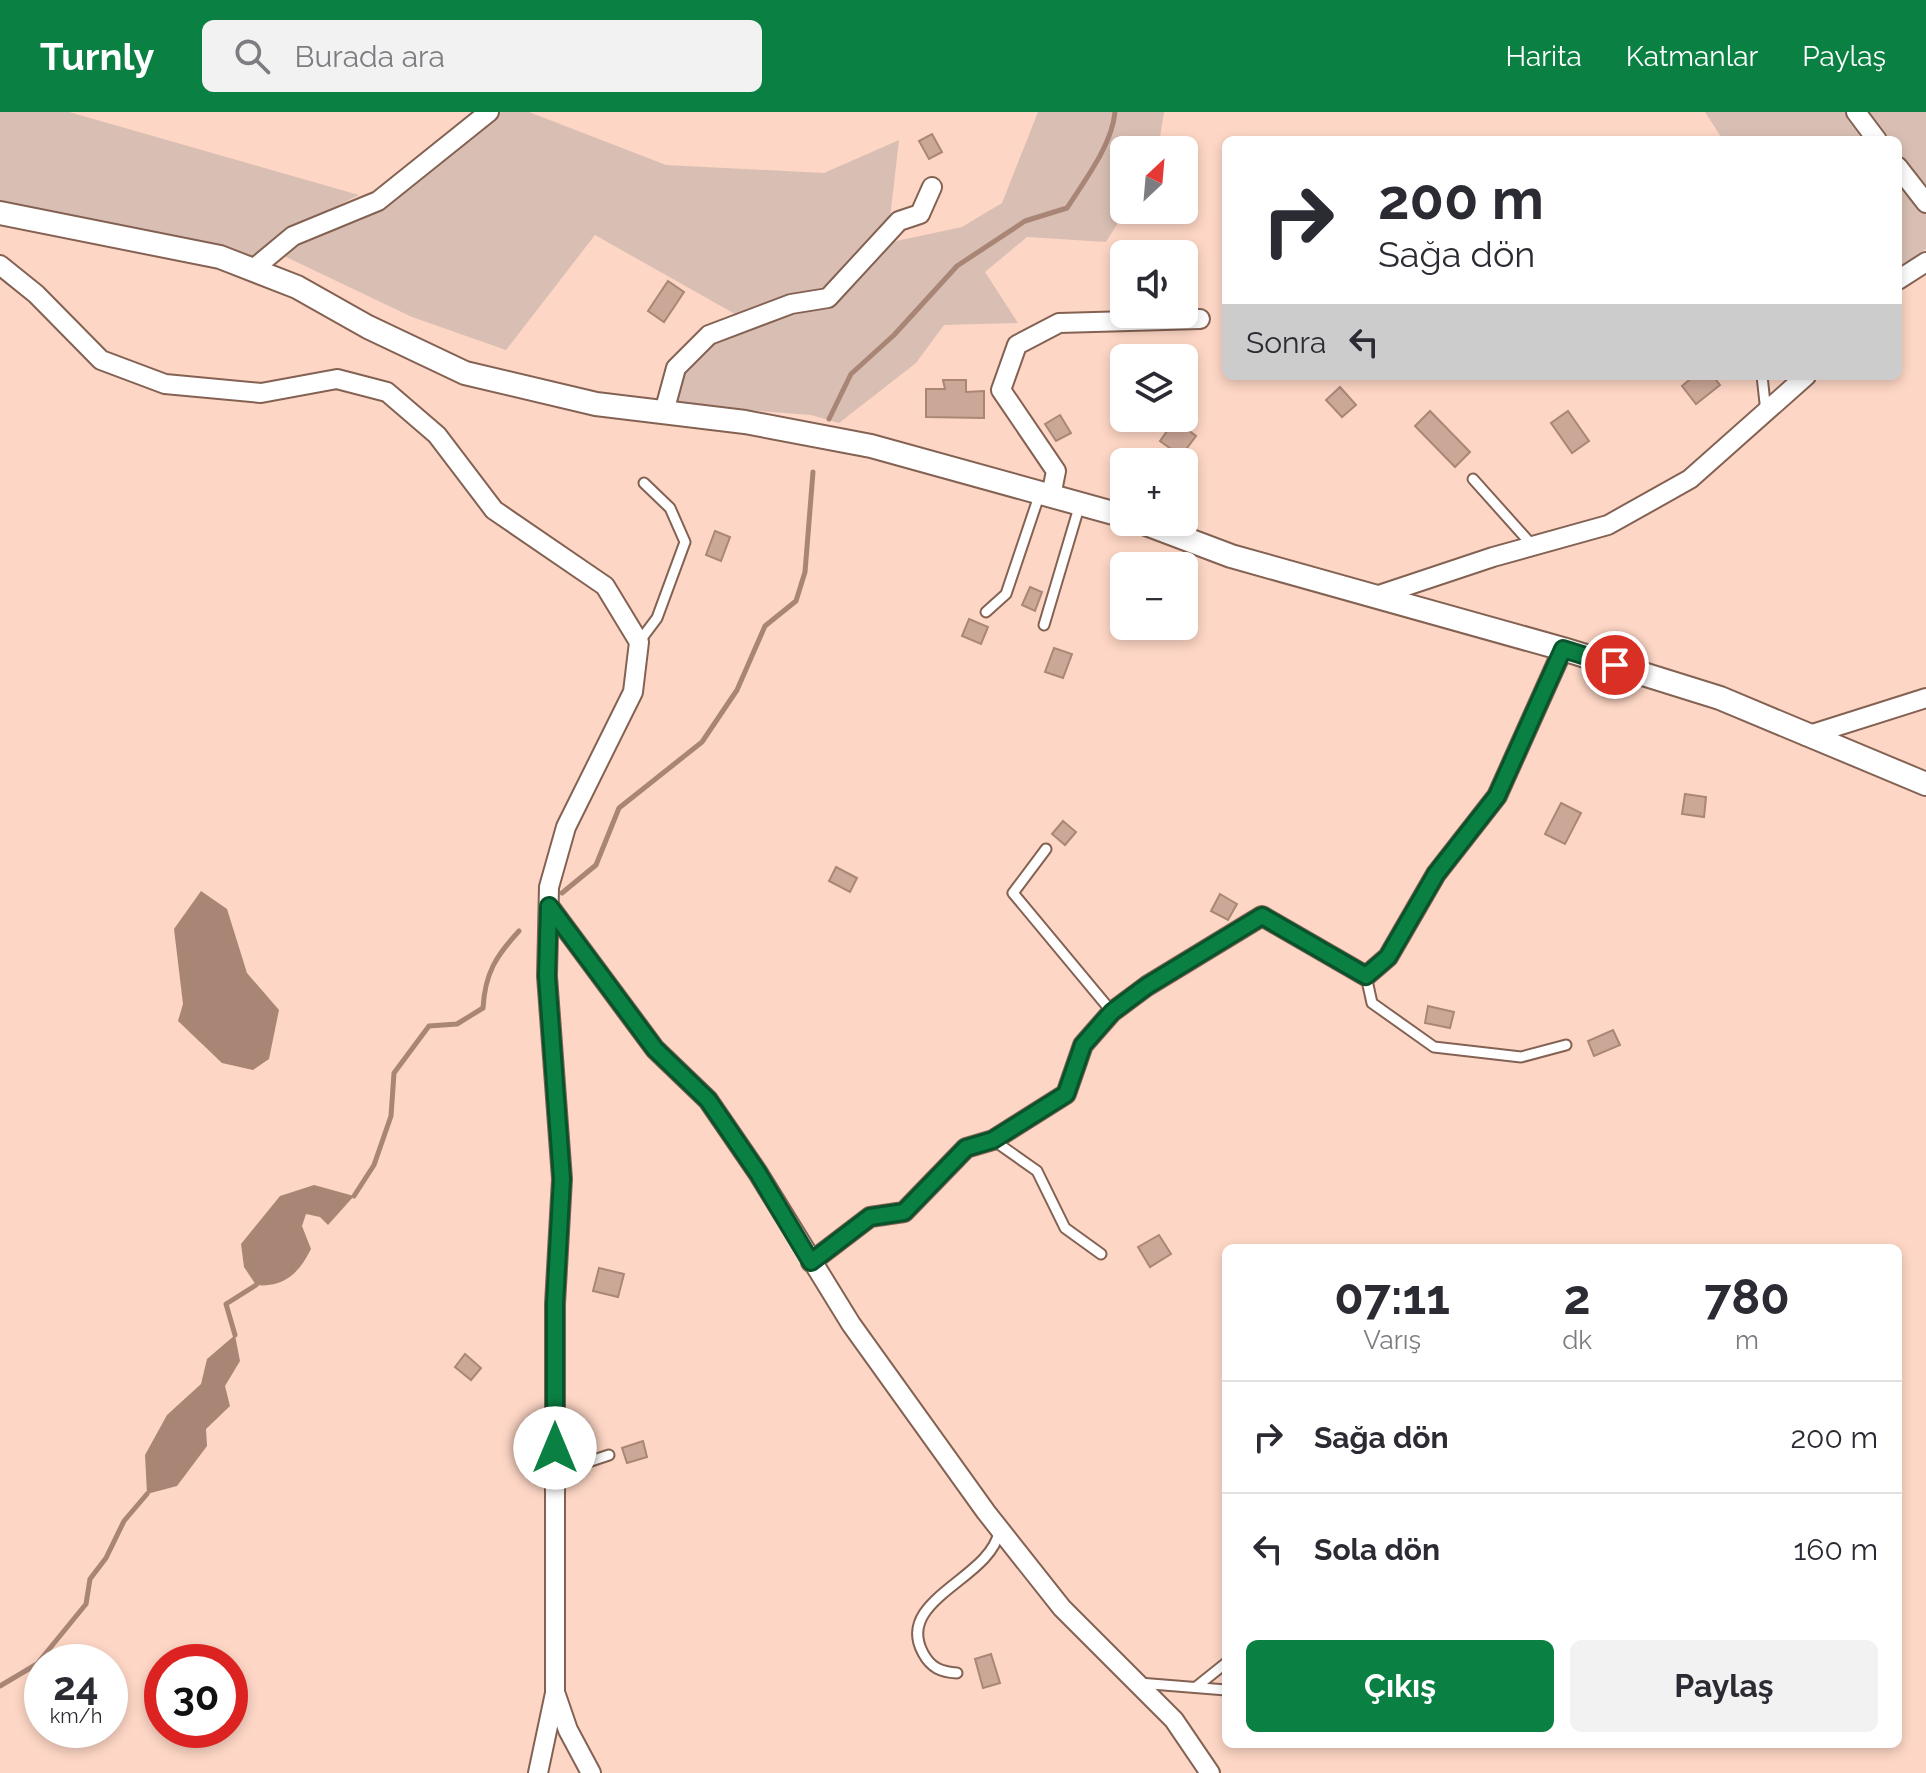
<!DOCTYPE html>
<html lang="tr">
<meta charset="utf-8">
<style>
:root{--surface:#fff;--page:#f2f2f3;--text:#2b2b33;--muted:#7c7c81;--line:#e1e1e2;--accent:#0b8043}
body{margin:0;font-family:Raleway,sans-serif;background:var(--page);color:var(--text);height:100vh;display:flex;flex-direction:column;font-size:30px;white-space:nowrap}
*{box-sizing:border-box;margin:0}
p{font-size:26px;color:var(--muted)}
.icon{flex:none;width:44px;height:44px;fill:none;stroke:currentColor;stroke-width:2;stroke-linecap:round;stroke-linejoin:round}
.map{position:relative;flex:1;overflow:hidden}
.side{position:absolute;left:1222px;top:1132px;width:680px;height:504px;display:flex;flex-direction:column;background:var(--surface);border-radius:12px;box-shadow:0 4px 12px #0003}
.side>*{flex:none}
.hud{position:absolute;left:1222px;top:24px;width:680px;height:244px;border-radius:12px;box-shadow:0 4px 12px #0003;background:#fff;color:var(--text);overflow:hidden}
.needle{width:52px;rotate:26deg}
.fabs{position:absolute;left:1110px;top:24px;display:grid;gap:16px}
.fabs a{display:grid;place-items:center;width:88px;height:88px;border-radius:12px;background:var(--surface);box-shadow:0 4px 12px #0003;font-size:40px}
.speed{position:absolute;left:24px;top:1532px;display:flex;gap:16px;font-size:40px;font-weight:700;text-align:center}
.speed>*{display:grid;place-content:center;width:104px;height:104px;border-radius:50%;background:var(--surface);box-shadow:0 4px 12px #0003;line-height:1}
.speed small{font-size:20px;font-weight:400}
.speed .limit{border:12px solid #d22;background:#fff;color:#111}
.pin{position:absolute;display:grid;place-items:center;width:68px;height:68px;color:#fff;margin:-34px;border:4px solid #fff;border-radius:50%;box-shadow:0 2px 8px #0007}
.me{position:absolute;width:88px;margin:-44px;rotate:0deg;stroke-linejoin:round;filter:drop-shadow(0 0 6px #0008)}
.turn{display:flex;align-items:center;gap:28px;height:168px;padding:0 24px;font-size:36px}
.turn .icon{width:104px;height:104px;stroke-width:2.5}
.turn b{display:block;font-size:56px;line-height:68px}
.then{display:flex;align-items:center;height:76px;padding:0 24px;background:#0003;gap:16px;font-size:30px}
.eta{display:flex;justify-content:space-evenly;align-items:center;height:136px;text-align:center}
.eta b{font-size:48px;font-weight:700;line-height:56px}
.cta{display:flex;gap:16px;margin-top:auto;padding:16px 24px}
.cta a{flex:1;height:92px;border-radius:12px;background:var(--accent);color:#fff;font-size:32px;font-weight:700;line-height:92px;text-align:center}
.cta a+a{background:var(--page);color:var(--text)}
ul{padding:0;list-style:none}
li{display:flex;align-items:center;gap:24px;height:112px;padding:0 24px;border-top:2px solid var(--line)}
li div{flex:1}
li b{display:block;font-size:30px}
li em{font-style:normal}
header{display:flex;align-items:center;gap:48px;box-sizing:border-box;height:112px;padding:0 40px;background:var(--accent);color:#fff}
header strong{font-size:38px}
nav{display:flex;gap:44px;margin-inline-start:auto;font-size:28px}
.search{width:560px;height:72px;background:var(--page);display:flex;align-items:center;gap:20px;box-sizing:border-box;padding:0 28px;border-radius:12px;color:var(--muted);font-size:30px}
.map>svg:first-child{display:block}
.green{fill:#d9bfb3}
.water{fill:#a98576}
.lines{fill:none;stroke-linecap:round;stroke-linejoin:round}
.stream{stroke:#a98576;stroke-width:5}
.building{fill:#cba797;stroke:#aa8677;stroke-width:2}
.service-casing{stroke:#846253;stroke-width:13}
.minor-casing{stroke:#846253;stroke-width:22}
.tertiary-casing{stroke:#846253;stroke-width:26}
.service{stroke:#fff;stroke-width:9}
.minor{stroke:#fff;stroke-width:18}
.tertiary{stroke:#fff;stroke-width:22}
.route-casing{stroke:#07532c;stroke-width:20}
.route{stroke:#0b8043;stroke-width:14}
</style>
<header>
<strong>Turnly</strong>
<div class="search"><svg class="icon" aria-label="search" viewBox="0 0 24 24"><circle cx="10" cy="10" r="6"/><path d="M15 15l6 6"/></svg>Burada ara</div>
<nav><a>Harita</a><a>Katmanlar</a><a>Paylaş</a></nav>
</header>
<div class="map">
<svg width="1926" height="1661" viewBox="0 0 1926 1661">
<rect width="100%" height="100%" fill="#fdd6c5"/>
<!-- green -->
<g class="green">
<polygon points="0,0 69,0 359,83 290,117 252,146 0,90"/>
<polygon points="496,0 529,0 666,53 824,61 899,28 889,115 829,178 793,181 735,202 595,123 506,238 412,205 284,144 300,129 384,95"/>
<polygon points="1038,0 1164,0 1158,38 1124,38 1126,98 1106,130 1027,125 985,160 1018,211 944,213 916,251 839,311 811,303 676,293 683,258 715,227 792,199 830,194 887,131 962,115 1002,91"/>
<polygon points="1705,0 1926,0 1926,137 1898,155 1898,28 1723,28"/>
</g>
<!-- water -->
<g class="water">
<polygon points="201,779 227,797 247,861 279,898 269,947 253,958 222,951 178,909 183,892 174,817"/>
<path d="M314,1073L354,1084L328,1113L320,1105L306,1102L302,1114L311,1137C299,1161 284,1176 256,1173L244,1155L241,1132L280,1084Z"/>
<polygon points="235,1223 240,1249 225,1274 230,1294 206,1317 207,1334 177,1374 147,1382 145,1343 167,1303 201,1272 207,1247"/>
</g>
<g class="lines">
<!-- stream -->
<g class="stream">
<path d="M829,307L851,262L894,223L957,154L1025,109L1067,96C1085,68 1112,33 1115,0"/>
<polyline points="562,781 596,753 619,696 702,630 737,578 765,514 796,489 805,460 813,360"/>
<path d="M354,1084L374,1053L391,1004L394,961L429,914L457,912L483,896C485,861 496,844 519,819"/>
<polyline points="235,1223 226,1192 256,1173"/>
<polyline points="0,1574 37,1552 86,1492 90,1467 106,1446 124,1409 147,1382"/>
</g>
</g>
<!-- building -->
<g class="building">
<polygon points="932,22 942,40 929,47 919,29"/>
<polygon points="668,169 684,180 664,210 648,199"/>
<polygon points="1694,264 1713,264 1720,273 1696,292 1682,274"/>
<polygon points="943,268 966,268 966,280 984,279 984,306 926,305 926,277 945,277"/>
<polygon points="1340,275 1356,293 1342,305 1326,288"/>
<polygon points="1430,299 1470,340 1455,355 1415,314"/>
<polygon points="1568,299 1589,329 1572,341 1551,311"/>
<polygon points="1060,303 1071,321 1056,329 1045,312"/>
<polygon points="1175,308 1196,324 1181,344 1160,329"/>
<polygon points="715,419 730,425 721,449 706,443"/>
<polygon points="1030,475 1042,480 1035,499 1022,493"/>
<polygon points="969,507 988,515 981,532 962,524"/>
<polygon points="1054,536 1072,542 1063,566 1045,560"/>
<polygon points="1685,682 1706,685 1704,705 1682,702"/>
<polygon points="1561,691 1581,701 1565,732 1545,722"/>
<polygon points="1063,709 1076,720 1065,733 1052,722"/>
<polygon points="836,755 857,766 850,780 829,769"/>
<polygon points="1220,782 1237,792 1228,808 1211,799"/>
<polygon points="1428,894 1454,900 1450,916 1425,911"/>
<polygon points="1613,918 1620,933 1594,944 1588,929"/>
<polygon points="1159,1123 1171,1142 1150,1155 1138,1135"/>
<polygon points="599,1156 624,1162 618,1185 593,1179"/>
<polygon points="465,1242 481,1256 471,1268 455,1255"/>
<polygon points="643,1329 647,1345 627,1351 622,1336"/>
<polygon points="991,1542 1000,1571 983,1576 975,1547"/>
</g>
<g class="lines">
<!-- service casing -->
<g class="service-casing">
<g id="service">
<polyline points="1762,264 1766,300"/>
<polyline points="1473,367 1533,434"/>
<polyline points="986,500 1006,482 1040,381"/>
<polyline points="1044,513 1080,392"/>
<polyline points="639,530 657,506 685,430 670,396 644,371"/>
<polyline points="1046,737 1013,781 1112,900"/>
<polyline points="1366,864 1372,891 1434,935 1521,945 1566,933"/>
<polyline points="993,1028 1037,1059 1065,1116 1101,1142"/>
<polyline points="555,1354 585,1351 609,1343"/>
<path d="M957,1561C941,1560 931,1556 923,1541C894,1488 990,1467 999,1420"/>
<polyline points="1139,1571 1226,1578"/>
<polyline points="1196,1575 1226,1551"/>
</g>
</g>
<!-- minor casing -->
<g class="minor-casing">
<g id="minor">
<polyline points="1856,0 1877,28"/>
<polyline points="1898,55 1926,91"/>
<polyline points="0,153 36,182 101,248 165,272 261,281 337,267 387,280 437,323 494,398 605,474 639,530 633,580 566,715 549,775 547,864 562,1067 555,1192 555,1581 538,1661"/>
<polyline points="252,158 293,124 378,89 489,0"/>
<polyline points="1898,168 1926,150"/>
<polyline points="664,300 676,256 709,223 791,192 828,186 899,109 920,102 932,75"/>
<polyline points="1051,384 1056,359 1001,278 1017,233 1059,211 1200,207"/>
<polyline points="1373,485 1493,445 1608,413 1690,367 1806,264"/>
<polyline points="1806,624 1926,586"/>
<polyline points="549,794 655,937 708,988 758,1061 851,1212 986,1400 1062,1496 1174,1608 1210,1661"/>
<polyline points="811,1150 870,1105 904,1100 966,1036 993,1028 1066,982 1083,933 1112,900 1147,874 1262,804 1366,864 1388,845 1436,762 1497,684 1563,537"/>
<polyline points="556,1583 568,1618 591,1661"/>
</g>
</g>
<!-- tertiary casing -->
<g class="tertiary-casing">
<g id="tertiary">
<polyline points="0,101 220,145 297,175 368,215 465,261 596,292 745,310 871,334 1124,404"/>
<polyline points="1141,410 1231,444 1563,537 1720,586 1926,672"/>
</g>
</g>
<!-- service -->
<use href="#service" class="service"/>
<!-- minor -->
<use href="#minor" class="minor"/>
<!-- tertiary -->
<use href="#tertiary" class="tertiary"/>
</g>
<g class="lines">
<!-- route casing -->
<g class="route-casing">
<polyline id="route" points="555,1336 555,1192 562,1067 547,864 549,794 655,937 708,988 758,1061 811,1150 870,1105 904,1100 966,1036 993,1028 1066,982 1083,933 1112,900 1147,874 1262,804 1366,864 1388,845 1436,762 1497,684 1563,537 1615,553"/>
</g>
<!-- route -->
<use href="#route" class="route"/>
</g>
</svg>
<div class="fabs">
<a><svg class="needle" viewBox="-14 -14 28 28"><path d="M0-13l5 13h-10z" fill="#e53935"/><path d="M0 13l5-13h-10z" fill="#7c7c81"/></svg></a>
<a><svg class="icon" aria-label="sound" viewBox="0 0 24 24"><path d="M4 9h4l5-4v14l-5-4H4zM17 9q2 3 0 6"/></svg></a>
<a><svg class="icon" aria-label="layers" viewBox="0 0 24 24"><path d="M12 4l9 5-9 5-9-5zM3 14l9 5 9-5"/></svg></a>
<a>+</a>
<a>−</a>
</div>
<div class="speed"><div>24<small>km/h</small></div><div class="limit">30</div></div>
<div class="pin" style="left:1615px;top:553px;background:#d93025"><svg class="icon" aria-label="arrive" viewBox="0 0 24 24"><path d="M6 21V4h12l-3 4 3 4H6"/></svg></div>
<svg class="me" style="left:555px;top:1336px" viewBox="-20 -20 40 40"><circle r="19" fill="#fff"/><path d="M0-13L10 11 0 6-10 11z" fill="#0b8043"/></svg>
<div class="hud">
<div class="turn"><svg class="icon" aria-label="right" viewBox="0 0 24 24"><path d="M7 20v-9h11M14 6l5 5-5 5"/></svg><div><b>200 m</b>Sağa dön</div></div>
<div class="then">Sonra<svg class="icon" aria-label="left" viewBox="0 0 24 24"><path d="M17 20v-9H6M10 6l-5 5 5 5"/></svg></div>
</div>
<section class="side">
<div class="eta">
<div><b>07:11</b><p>Varış</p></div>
<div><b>2</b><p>dk</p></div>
<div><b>780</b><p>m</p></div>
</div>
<ul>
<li><svg class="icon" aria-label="right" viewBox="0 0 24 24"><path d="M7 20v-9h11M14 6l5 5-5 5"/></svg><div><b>Sağa dön</b></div><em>200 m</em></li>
<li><svg class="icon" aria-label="left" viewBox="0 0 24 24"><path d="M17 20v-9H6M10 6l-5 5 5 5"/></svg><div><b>Sola dön</b></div><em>160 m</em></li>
</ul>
<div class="cta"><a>Çıkış</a><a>Paylaş</a></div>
</section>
</div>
